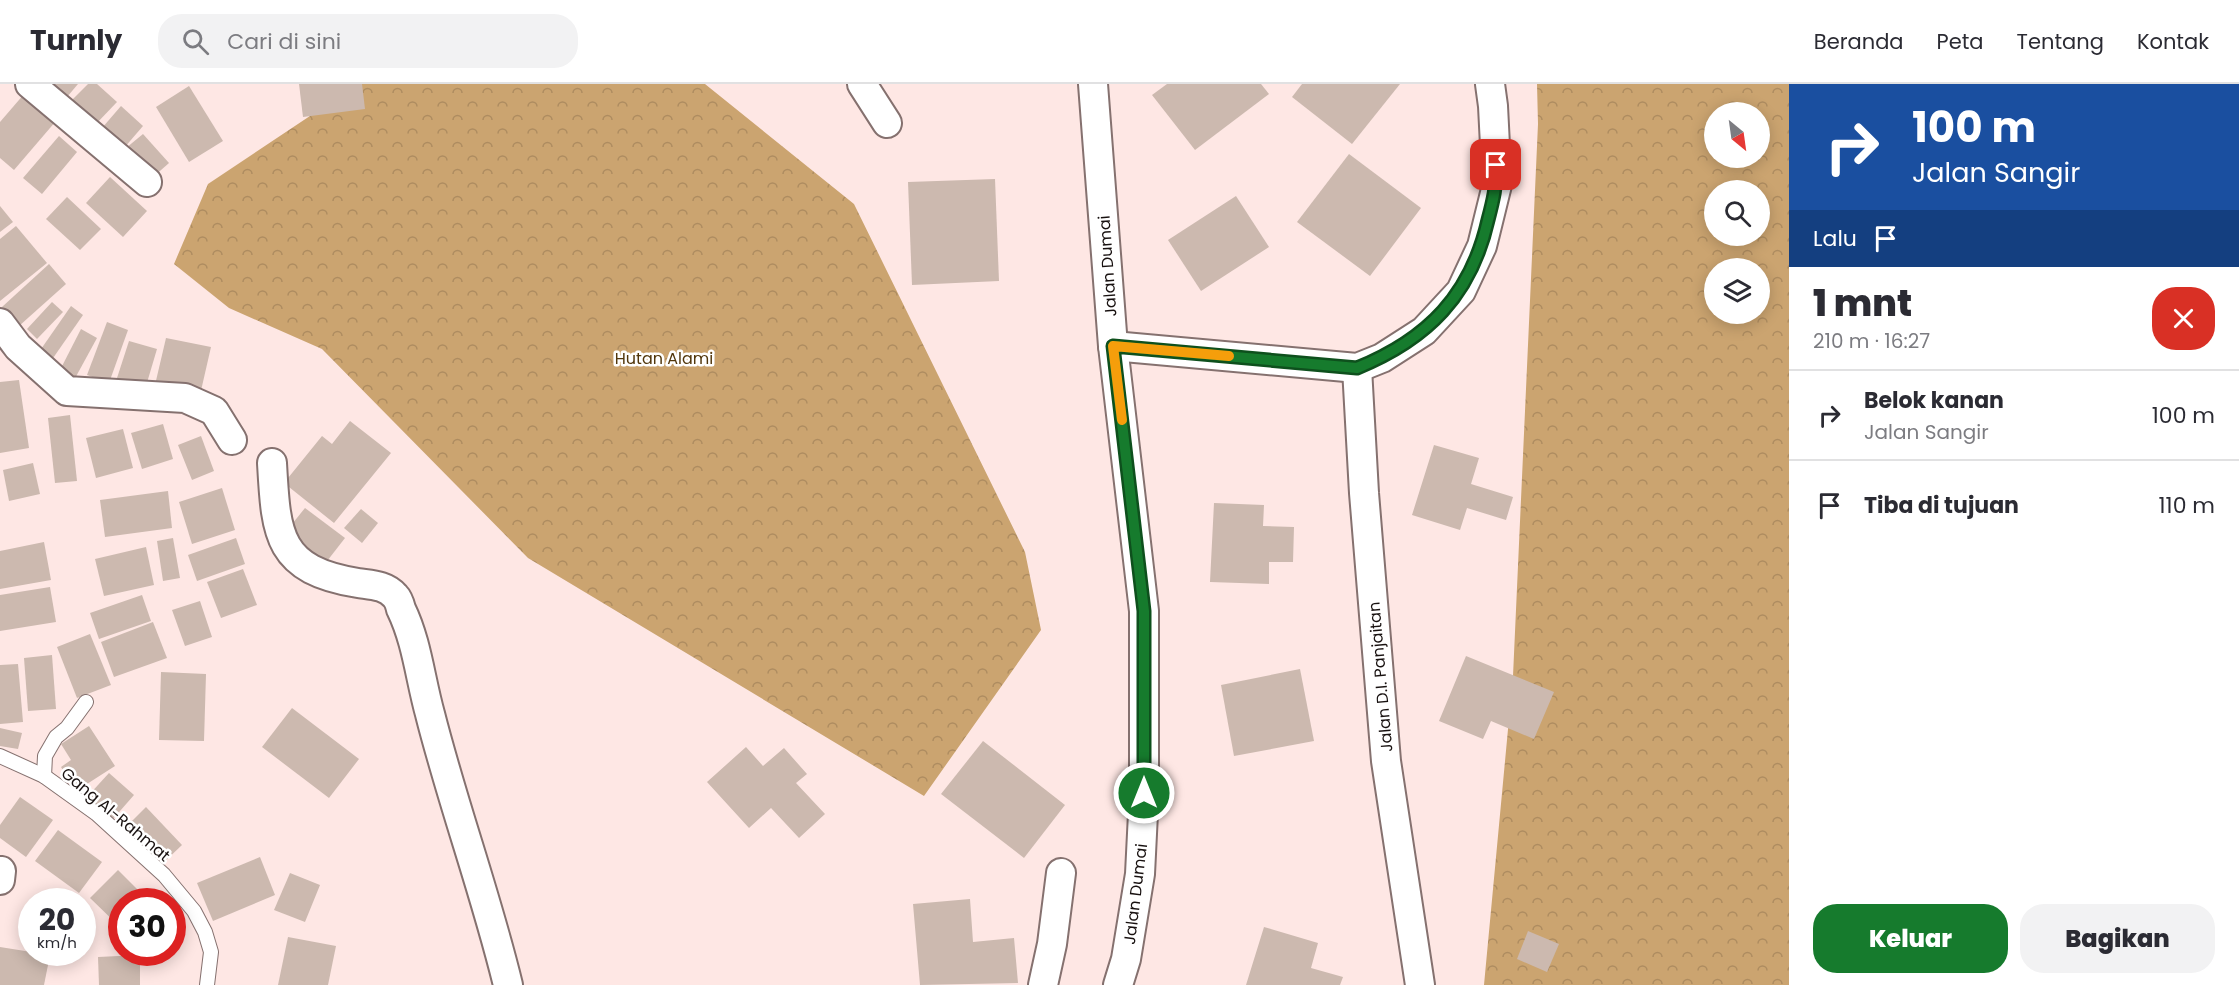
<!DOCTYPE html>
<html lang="id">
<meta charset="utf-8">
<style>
:root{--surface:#fff;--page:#f2f2f3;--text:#2b2b33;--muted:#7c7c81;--line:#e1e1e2;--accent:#167b2d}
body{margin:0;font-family:Poppins,sans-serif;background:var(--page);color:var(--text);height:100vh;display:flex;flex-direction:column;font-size:22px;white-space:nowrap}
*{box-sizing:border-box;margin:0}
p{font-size:20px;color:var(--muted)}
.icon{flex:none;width:33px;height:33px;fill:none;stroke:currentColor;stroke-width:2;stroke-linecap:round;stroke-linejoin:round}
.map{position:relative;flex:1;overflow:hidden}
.details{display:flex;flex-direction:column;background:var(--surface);width:450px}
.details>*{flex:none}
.guide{background:#1a4fa0;color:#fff;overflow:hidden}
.needle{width:39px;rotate:151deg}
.fabs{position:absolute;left:1704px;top:18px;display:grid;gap:12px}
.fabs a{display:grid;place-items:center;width:66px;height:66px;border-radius:50%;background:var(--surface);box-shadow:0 3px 15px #0003;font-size:30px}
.speed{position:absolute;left:18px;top:804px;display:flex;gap:12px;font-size:30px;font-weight:700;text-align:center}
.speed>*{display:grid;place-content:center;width:78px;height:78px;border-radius:50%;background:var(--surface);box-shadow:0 3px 15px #0003;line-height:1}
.speed small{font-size:15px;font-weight:400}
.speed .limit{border:9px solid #d22;background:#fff;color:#111}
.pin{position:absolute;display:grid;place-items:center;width:51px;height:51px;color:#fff;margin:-26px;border-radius:12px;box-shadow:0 3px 9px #0006}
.me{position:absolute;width:66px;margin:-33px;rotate:0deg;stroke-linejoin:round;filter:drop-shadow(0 0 4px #0008)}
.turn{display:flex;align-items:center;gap:21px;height:126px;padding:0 24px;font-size:27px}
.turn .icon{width:78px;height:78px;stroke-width:2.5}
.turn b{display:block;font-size:42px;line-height:51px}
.then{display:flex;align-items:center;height:57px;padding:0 24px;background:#0003;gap:12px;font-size:22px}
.round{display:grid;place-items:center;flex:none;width:63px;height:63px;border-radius:24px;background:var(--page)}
.overview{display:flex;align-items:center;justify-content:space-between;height:102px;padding:0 24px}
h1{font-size:36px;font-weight:800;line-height:45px}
.cta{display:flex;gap:12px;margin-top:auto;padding:12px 24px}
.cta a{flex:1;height:69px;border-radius:24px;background:var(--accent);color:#fff;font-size:24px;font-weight:800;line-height:69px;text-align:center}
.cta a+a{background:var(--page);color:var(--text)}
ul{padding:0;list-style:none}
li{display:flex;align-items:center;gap:18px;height:90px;padding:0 24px;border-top:2px solid var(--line)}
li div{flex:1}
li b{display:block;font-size:22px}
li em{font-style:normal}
header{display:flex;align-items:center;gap:36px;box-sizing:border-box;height:84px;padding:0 30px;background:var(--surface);border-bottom:2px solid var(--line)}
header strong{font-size:28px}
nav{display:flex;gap:33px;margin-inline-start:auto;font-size:21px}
.search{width:420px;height:54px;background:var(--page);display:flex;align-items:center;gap:15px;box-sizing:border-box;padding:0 21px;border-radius:24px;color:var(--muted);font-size:22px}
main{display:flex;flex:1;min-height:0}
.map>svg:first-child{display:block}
.forest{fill:url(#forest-crowns);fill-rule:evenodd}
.building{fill:#ccb9af}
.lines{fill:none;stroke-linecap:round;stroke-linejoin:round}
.lane-casing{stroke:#85716f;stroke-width:16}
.street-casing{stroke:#85716f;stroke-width:32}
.lane{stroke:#fff;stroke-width:14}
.street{stroke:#fff;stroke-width:28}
.route-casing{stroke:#0e501d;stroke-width:15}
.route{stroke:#167b2d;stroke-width:10}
.slow{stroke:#f59e0b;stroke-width:10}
.labels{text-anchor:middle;stroke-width:5;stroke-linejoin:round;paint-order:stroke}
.street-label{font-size:16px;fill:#181110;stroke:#fff}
.park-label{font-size:16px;fill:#51360b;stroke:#fff}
</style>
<header>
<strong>Turnly</strong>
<div class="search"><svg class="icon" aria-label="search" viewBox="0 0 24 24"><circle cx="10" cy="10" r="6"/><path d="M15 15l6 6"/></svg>Cari di sini</div>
<nav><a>Beranda</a><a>Peta</a><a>Tentang</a><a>Kontak</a></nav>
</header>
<main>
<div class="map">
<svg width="1789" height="901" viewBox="0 0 1789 901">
<defs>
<pattern id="forest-crowns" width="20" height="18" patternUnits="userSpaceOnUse" patternTransform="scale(1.5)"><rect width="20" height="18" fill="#cba470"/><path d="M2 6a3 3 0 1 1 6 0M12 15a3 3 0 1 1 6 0" fill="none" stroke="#ae8c60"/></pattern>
</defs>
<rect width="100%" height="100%" fill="#fee7e4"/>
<!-- forest -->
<g class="forest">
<polygon points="358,0 705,0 854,120 1025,468 1041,546 924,712 528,474 322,265 229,224 174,180 208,100"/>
<path d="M1537,0H1789V901H1484L1513,592L1538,40ZM1714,28H1760V74H1714ZM1714,106H1760V152H1714ZM1714,184H1760V230H1714Z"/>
</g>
<!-- building -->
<g class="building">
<polygon points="51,0 78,0 67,13"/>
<polygon points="88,0 97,0 117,18 95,41 70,18"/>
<polygon points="299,0 362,0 365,25 303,33"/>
<polygon points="1167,0 1261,0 1269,10 1195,66 1152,11"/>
<polygon points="1302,0 1400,0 1352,60 1292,13"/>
<polygon points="189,2 223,57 189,78 156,23"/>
<polygon points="25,9 56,37 14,86 0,74 0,38"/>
<polygon points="121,22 143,42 118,71 96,51"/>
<polygon points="143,50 169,79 152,94 126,64"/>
<polygon points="59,52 77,68 42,110 23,94"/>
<polygon points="1349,70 1421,124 1370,192 1297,138"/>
<polygon points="110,93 147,127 123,153 86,119"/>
<polygon points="995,95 999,197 912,201 908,98"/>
<polygon points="1236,112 1269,163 1201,207 1168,156"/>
<polygon points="67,113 101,145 80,166 46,135"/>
<polygon points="0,122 13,138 0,148"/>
<polygon points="16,142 47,179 0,217 0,155"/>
<polygon points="49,180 66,200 19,242 2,223"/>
<polygon points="52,218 63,228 37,255 27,245"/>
<polygon points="71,222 83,231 51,277 39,268"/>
<polygon points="107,238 128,246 109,299 87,291"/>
<polygon points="81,245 97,254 73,298 58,290"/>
<polygon points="166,254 211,263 200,311 155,301"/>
<polygon points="129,257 157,265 146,302 117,294"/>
<polygon points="19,296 29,364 0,369 0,298"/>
<polygon points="70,331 77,397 55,399 48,334"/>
<polygon points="350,337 391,369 334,439 284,399 322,352 332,360"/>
<polygon points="163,340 173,375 142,385 131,349"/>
<polygon points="123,345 133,384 96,394 86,354"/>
<polygon points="201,352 214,387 192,396 178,361"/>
<polygon points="1434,361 1479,374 1471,400 1513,413 1506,436 1467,424 1460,446 1412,431"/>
<polygon points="33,379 40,410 9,417 3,386"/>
<polygon points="222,404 235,446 192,460 179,418"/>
<polygon points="168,407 172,444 105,453 100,416"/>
<polygon points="1214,419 1264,421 1263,442 1294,443 1293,478 1269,478 1269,500 1210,498"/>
<polygon points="305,424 345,454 324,481 284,450"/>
<polygon points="361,425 378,439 362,459 344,444"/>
<polygon points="173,454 180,494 163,497 157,457"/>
<polygon points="236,454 245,480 197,497 188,471"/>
<polygon points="44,458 51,496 0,505 0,467"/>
<polygon points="146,463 154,501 104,512 95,475"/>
<polygon points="243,485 257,521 221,534 207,498"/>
<polygon points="50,503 56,538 0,547 0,511"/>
<polygon points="142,511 151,537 99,555 90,529"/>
<polygon points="200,517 212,553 185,562 172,526"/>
<polygon points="153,538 167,574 114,593 101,558"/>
<polygon points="90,550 111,601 77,614 57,563"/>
<polygon points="52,571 56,625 28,627 24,574"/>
<polygon points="1466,572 1554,608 1534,655 1491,637 1483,655 1439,637"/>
<polygon points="18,580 23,638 0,640 0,581"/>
<polygon points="1300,585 1314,657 1234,672 1221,601"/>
<polygon points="161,588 206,590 204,657 159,656"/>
<polygon points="292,624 359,675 329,714 262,663"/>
<polygon points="89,642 115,682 76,707 61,683 71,676 61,660"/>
<polygon points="0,644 22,649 18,665 0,662"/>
<polygon points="983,657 1065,721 1024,774 941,710"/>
<polygon points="746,663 763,682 784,664 807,690 796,699 825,730 799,754 771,724 749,744 707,698"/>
<polygon points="109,689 134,711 113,735 87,713"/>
<polygon points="20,713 53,736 26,773 0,754 0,741"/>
<polygon points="146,723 182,761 161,781 125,744"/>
<polygon points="58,746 102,778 79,809 35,777"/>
<polygon points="260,773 275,811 213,837 197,799"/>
<polygon points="118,786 150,818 122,818 122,845 90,814"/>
<polygon points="290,789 320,801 305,838 274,826"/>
<polygon points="970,815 973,858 1014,854 1018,899 920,901 913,820"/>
<polygon points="1264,843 1318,859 1311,884 1343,893 1340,901 1246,901"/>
<polygon points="1528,847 1559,860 1547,888 1517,875"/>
<polygon points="288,853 336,862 328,901 278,901"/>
<polygon points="0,863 50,871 44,901 0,901"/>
<polygon points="140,871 140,901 99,901 98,873"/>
</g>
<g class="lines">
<!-- lane casing -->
<g class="lane-casing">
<g id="lane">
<polyline points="0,672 44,692 97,730 164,791 194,827 205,848 211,868 207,901"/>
<polyline points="44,692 45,672 56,653 67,644 86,618"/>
</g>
</g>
<!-- street casing -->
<g class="street-casing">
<g id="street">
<polyline points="30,0 147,98"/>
<polyline points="862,0 887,39"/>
<polyline points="1093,0 1113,262 1144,527 1144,709 1140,790 1126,875 1118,901"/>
<polyline points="0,239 18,263 67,307 185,314 214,327 232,356"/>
<polyline points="1113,262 1357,284 1382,274 1424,247 1461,207 1482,162 1497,101 1493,22 1490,0"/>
<polyline points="1357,284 1364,409 1386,677 1420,901"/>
<path d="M272,379C276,451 277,486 358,499C371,501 386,501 395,512C398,515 400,521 401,525C417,558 420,594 430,630C453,721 486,810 508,901"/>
<polyline points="0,796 1,787"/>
<polyline points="1043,901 1052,860 1061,789"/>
</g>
</g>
<!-- lane -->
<use href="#lane" class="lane"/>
<!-- street -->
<use href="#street" class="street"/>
</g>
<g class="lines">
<!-- route casing -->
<g class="route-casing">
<path id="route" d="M1144,709V527L1113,262L1357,284C1428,255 1471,211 1488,136C1493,117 1497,101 1496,81"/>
</g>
<!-- route -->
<use href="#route" class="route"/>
<!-- slow -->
<polyline class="slow" points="1122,336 1113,262 1229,272"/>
</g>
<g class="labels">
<!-- street labels -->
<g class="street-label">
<text transform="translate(1107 182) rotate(-94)" y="6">Jalan Dumai</text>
<text transform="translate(1380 593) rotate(-95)" y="6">Jalan D.I. Panjaitan</text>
<text transform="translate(116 730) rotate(40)" y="6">Gang Al-Rahmat</text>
<text transform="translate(1135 810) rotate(-83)" y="6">Jalan Dumai</text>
</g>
<!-- park labels -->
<g class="park-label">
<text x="664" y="280">Hutan Alami</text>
</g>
</g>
</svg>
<div class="fabs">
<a><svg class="needle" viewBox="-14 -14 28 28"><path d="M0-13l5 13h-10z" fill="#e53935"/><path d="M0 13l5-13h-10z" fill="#7c7c81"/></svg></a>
<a><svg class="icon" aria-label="search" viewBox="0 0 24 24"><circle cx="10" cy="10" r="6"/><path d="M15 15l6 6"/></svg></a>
<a><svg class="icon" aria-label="layers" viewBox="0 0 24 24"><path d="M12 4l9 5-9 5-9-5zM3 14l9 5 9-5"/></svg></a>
</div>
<div class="speed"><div>20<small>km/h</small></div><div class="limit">30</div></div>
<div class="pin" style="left:1496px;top:81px;background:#d93025"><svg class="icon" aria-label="arrive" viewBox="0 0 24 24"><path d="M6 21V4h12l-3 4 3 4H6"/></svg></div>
<svg class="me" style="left:1144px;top:709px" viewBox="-20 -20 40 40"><circle r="17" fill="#167b2d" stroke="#fff" stroke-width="3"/><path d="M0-11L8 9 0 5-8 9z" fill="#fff"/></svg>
</div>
<section class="details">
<div class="guide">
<div class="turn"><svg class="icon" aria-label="right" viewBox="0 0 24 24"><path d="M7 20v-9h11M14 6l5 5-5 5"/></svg><div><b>100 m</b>Jalan Sangir</div></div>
<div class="then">Lalu<svg class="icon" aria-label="arrive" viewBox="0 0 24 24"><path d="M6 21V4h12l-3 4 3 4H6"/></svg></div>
</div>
<div class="overview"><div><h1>1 mnt</h1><p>210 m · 16:27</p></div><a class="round" style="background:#d93025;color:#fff"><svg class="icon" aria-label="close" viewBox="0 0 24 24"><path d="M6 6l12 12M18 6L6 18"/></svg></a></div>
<ul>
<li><svg class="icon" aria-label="right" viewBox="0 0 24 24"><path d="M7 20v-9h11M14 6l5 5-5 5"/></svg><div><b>Belok kanan</b><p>Jalan Sangir</p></div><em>100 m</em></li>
<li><svg class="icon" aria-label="arrive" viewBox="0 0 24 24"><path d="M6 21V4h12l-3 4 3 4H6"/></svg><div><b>Tiba di tujuan</b></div><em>110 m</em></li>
</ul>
<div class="cta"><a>Keluar</a><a>Bagikan</a></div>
</section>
</main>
